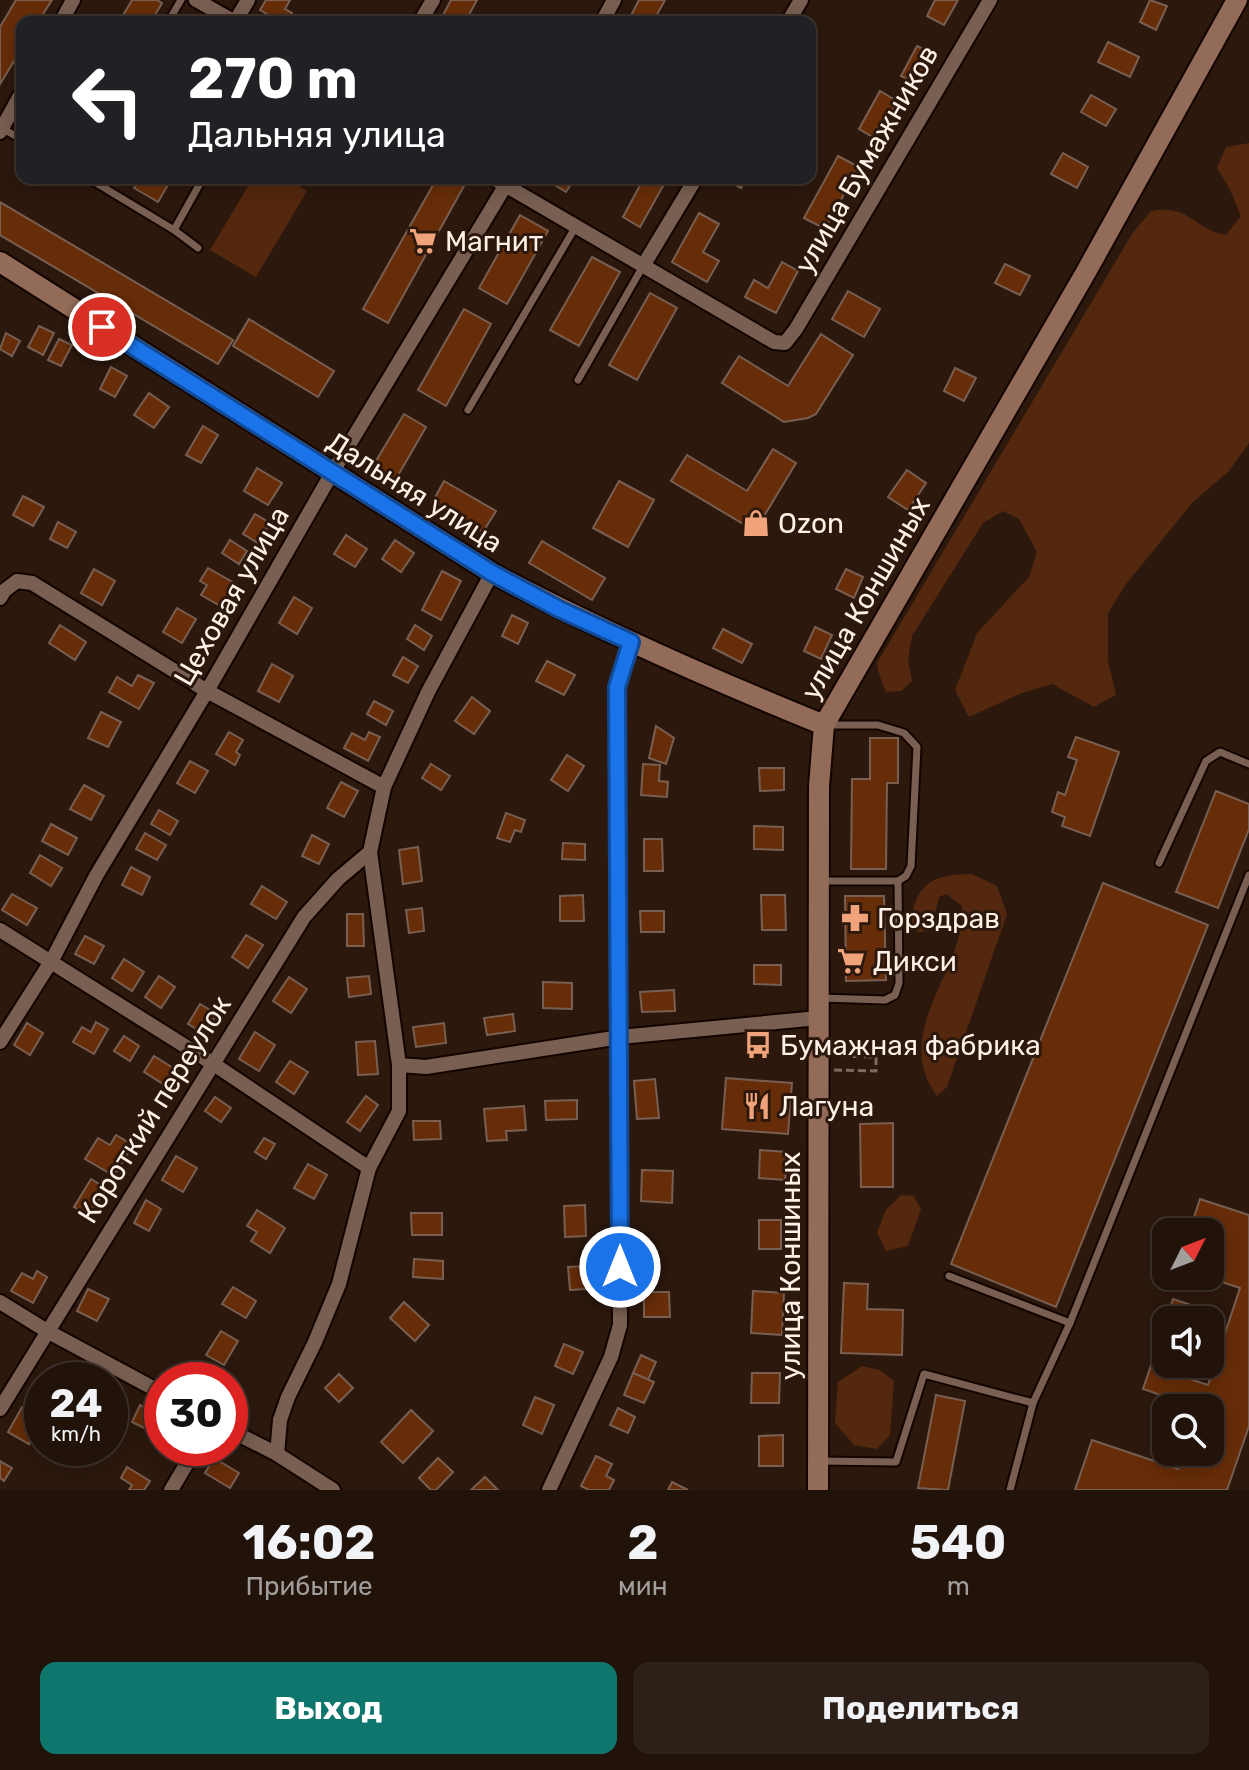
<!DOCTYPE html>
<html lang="ru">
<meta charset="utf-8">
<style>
:root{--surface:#21120a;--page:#2d2018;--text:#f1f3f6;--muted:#a29e9c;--line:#3e322b;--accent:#0f766e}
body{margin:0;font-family:Rubik,sans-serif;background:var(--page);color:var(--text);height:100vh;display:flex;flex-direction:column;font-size:30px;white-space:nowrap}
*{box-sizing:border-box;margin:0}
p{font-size:26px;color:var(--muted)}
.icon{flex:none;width:44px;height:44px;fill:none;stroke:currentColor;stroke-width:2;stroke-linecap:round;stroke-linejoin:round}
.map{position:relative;height:1490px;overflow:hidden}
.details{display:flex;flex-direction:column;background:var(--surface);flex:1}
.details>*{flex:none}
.guide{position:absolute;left:16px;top:16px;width:800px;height:168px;border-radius:16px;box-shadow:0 4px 20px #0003,0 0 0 2px var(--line);background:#202124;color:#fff;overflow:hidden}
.needle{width:52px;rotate:48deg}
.controls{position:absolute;left:1152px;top:1218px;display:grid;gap:16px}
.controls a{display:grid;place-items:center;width:72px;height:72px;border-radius:16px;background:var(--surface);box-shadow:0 4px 20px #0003,0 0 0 2px var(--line);font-size:40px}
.speed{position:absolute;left:24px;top:1362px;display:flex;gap:16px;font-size:40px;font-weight:700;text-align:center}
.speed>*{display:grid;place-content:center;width:104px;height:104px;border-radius:50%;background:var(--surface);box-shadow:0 4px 20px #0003,0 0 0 2px var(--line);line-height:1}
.speed small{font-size:20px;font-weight:400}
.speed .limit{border:12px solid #d22;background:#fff;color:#111}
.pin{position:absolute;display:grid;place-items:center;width:68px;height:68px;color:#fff;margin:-34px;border:4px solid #fff;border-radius:50%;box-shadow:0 2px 8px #0007}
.me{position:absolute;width:88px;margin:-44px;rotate:0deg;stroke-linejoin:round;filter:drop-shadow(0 0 6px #0008)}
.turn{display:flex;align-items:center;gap:28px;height:168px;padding:0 40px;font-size:36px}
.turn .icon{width:104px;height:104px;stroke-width:2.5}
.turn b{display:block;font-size:56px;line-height:68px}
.eta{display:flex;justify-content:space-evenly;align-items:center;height:136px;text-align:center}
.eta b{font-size:48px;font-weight:700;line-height:56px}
.primary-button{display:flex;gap:16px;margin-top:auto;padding:16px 40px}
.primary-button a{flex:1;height:92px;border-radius:16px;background:var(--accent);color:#fff;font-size:32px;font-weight:700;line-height:92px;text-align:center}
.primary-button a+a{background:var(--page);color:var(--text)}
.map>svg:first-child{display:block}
.green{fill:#54280e}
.building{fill:#672d08;stroke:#785f52;stroke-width:2}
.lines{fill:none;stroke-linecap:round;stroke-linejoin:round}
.lane-casing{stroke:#140400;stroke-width:11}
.street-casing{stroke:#140400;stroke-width:18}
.secondary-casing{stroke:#140400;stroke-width:24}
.path{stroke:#7d6b61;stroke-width:3;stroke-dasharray:8 4;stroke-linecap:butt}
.lane{stroke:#785f52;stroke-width:7}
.street{stroke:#785f52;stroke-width:14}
.secondary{stroke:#936c59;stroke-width:20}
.route-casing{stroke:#114b97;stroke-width:20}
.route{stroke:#1a73e8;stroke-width:14}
.labels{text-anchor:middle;stroke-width:6;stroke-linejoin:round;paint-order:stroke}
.street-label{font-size:28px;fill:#fff0e8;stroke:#2c180d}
.poi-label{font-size:28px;fill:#fff0e8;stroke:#2c180d;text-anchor:start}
</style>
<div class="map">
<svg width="1249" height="1490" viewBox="0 0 1249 1490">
<rect width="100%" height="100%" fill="#2c180d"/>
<!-- green -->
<g class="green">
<path d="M1249,143V443L1229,471L1193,502L1126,584L1108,613V661L1116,695L1094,707L1052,684L1022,693L969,717L955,690L977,633L1029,577L1037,552L1019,519L1003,511L983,523L912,636L908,659L912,681L901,691L886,692L878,671L877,663L1132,234L1151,211C1191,204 1191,228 1226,235L1241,216L1230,190L1217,168L1226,147Z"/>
<polygon points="253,178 286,178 307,191 256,277 210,250"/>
<path d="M972,874L997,886L1007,914L947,1087L937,1096C896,1040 947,988 960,932C962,924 961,914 962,906L946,894L939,897L931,931L918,932L911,920C918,880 934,875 972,874Z"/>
<polygon points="901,1195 914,1196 921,1209 908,1246 886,1251 877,1232 886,1210"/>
<polygon points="862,1366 880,1370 894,1381 890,1435 877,1449 854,1445 835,1423 838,1382"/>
</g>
<!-- building -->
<g class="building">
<polygon points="16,0 52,0 38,22 22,22 22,48 0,84 0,27"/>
<polygon points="132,0 157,0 162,3 151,22 119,22"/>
<polygon points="266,0 290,0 285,9 292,13 287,22 281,22 260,10"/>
<polygon points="451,0 477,0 465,22 446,22 441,19"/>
<polygon points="639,0 665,0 653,22 628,21"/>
<polygon points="935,0 958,0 944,25 927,16"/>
<polygon points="1150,0 1167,6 1156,30 1140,22"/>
<polygon points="1108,42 1139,57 1130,77 1098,62"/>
<polygon points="917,46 935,55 919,85 901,76"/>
<polygon points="880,91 897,101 876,139 859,129"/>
<polygon points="1091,95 1116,109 1106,126 1081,112"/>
<polygon points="1063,153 1088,167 1077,188 1051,174"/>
<polygon points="838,156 859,167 825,229 804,218"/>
<polygon points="140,178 172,178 158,202 134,188"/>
<polygon points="437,178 449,178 464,186 388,323 363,309"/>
<polygon points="543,178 575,178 566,192"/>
<polygon points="644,178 663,186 640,227 623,217"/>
<polygon points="723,178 746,178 741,188"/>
<polygon points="0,202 233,340 218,364 0,235"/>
<polygon points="699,213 719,224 703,252 719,261 707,282 672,262"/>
<polygon points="520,215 548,231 507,304 479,288"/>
<polygon points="592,257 620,272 579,346 550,330"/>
<polygon points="782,262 798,271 776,313 745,297 754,280 768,288"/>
<polygon points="1005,264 1030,276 1020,295 995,283"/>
<polygon points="848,291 880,309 864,337 832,319"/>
<polygon points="650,293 677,308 637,380 609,365"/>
<polygon points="464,309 491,324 446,406 418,390"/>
<polygon points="249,319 334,371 318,397 233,346"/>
<polygon points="39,326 54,333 43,355 28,347"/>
<polygon points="6,333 20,341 12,356 0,349"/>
<polygon points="821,334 853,355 816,414 808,418 784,422 722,383 739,356 788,386"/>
<polygon points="59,339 72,345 61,366 48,360"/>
<polygon points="111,367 127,376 115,397 100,389"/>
<polygon points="955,368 976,378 964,401 944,391"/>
<polygon points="149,393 169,407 154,428 134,415"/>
<polygon points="404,414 426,427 396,479 373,466"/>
<polygon points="203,426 218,435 201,463 186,455"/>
<polygon points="773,449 796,463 755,531 671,481 687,455 747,491"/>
<polygon points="257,468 282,483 268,505 244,491"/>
<polygon points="907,470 926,483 908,510 888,497"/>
<polygon points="444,481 496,511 483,532 432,503"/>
<polygon points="619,481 654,500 628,547 593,528"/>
<polygon points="23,496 44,507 33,526 13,515"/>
<polygon points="255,514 270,523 258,543 243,534"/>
<polygon points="58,522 76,532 67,548 50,539"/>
<polygon points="346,535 367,549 355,567 334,554"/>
<polygon points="230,540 247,551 239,564 222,553"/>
<polygon points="395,540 414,553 401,572 382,559"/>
<polygon points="542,541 605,578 592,600 529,563"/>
<polygon points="208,568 236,584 222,607 201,595 207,585 200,581"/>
<polygon points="94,569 115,581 102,605 81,593"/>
<polygon points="846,569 863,577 854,598 836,589"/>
<polygon points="442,571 461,581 441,620 422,610"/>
<polygon points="294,597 312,608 297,634 279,623"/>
<polygon points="177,608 196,619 182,643 163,632"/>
<polygon points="512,615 528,623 518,644 502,636"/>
<polygon points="60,625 86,642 75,660 49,643"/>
<polygon points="415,625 432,636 424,650 407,639"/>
<polygon points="815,627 832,635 821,659 804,651"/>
<polygon points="723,629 752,644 742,663 713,648"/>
<polygon points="403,657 418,666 408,683 393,675"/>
<polygon points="547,661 575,675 564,695 536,681"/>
<polygon points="272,664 293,676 279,702 258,691"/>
<polygon points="138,675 154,683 139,709 109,692 117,677 132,686"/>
<polygon points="472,697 490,711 474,734 455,721"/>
<polygon points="374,701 393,711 386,725 367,714"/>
<polygon points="101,712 121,722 108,747 88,738"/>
<polygon points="656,726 674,738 666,764 649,758"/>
<polygon points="229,732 243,740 236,752 240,755 235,765 216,754"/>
<polygon points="369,732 380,737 368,761 344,748 352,733 365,740"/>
<polygon points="1076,737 1119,752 1090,836 1062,826 1065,817 1052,812 1058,792 1065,795 1077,760 1068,757"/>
<polygon points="870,738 898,738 898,783 887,783 886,869 851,869 852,779 870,779"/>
<polygon points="567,755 584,766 568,791 551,780"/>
<polygon points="190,761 208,771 195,793 177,783"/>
<polygon points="431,764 450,776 441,790 422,778"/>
<polygon points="643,764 660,765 659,781 668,782 667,797 641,795"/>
<polygon points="759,768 784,768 784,790 760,791"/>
<polygon points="341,782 358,791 344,817 327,808"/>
<polygon points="84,785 104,796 91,820 70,809"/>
<polygon points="1216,791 1249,804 1249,829 1218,908 1176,892"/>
<polygon points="159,810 178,821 170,835 151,824"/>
<polygon points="506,813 525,820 521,832 515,830 510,842 497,838"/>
<polygon points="51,824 77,838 68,855 42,841"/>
<polygon points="754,826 783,827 783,850 754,849"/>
<polygon points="145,833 166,845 157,860 136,849"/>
<polygon points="312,835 329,844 319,864 302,856"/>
<polygon points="644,839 662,839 663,871 644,871"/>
<polygon points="563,843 585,844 585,860 562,859"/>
<polygon points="418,847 422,881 403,884 399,850"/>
<polygon points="40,855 62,868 51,886 30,873"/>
<polygon points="131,867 150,877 142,895 122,885"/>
<polygon points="1103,883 1208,925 1056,1307 951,1264"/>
<polygon points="262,886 287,902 276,919 251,904"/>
<polygon points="12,894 37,908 27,925 2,910"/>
<polygon points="583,895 584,921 560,921 560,896"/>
<polygon points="761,895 785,895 786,930 762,930"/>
<polygon points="845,896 884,896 886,980 846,981"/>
<polygon points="422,908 424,931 409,933 406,910"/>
<polygon points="640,911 664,911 664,932 641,932"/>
<polygon points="347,914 363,914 364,946 347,946"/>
<polygon points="246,935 263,945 248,968 232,957"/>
<polygon points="85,936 104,946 94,964 75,954"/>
<polygon points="124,959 144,972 132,991 112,978"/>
<polygon points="754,965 781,965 781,985 754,984"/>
<polygon points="159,976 175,987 161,1008 145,997"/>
<polygon points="369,976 371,994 349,997 347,978"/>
<polygon points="289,977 307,989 291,1013 273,1001"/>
<polygon points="543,982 572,983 572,1009 543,1008"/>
<polygon points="674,990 675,1011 642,1012 640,992"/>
<polygon points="200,1004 217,1014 205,1034 188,1024"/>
<polygon points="513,1014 515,1031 487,1035 484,1018"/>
<polygon points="96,1022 108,1029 94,1054 73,1042 82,1027 91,1032"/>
<polygon points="27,1023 43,1033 30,1055 14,1045"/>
<polygon points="444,1023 446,1043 416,1047 413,1027"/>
<polygon points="255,1032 275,1045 259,1071 239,1059"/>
<polygon points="124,1036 139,1046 130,1061 114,1051"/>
<polygon points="375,1041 378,1074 358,1075 356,1042"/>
<polygon points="154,1056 178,1071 168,1087 144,1072"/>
<polygon points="290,1061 308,1072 294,1094 276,1082"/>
<polygon points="726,1078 792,1083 788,1134 722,1129"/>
<polygon points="655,1079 659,1118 637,1119 634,1081"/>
<polygon points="366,1096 378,1105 360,1131 347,1122"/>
<polygon points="215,1097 231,1108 221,1122 205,1111"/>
<polygon points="577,1100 577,1119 546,1120 545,1101"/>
<polygon points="524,1106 526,1130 506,1131 507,1140 487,1141 484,1109"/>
<polygon points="413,1121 440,1121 441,1139 414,1140"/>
<polygon points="893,1123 893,1187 861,1187 860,1124"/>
<polygon points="116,1135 133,1145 114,1176 85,1159 98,1138 110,1145"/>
<polygon points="264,1138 275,1144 266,1159 255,1152"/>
<polygon points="760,1150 787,1152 785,1180 759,1178"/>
<polygon points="176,1156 197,1168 183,1192 162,1180"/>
<polygon points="308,1164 327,1175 314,1199 294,1188"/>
<polygon points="642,1170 673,1171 672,1203 641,1201"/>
<polygon points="91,1179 106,1188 89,1216 74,1207"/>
<polygon points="1200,1199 1249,1215 1249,1426 1227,1490 1075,1490 1092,1440 1178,1469 1183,1452 1210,1452 1210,1408 1198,1408 1143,1389 1166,1321 1166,1364 1185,1364 1181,1376 1208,1385 1240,1288 1203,1276 1210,1276 1210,1232 1189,1232"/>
<polygon points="146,1200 161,1209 149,1231 134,1223"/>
<polygon points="585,1205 586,1236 565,1237 564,1206"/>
<polygon points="257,1210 285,1228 270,1253 251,1241 257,1232 247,1226"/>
<polygon points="411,1213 442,1213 442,1235 412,1235"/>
<rect x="759" y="1220" width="22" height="29"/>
<polygon points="414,1259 443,1261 443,1279 413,1277"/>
<polygon points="586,1266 587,1289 570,1290 568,1267"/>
<polygon points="37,1271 47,1277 33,1303 11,1291 22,1273 33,1279"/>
<polygon points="844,1283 868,1284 867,1309 903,1310 902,1355 841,1353"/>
<polygon points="233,1287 256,1301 246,1318 222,1304"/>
<polygon points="88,1289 109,1299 97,1321 77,1311"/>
<polygon points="753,1291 784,1293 782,1335 751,1333"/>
<polygon points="644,1292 669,1292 670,1317 644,1317"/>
<polygon points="1173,1299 1197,1307 1192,1320 1166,1320"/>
<polygon points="404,1302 429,1325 415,1341 390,1318"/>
<polygon points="221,1331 238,1341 224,1365 206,1355"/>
<polygon points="564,1344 583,1352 573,1374 555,1366"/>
<polygon points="641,1355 656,1362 648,1380 633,1373"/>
<polygon points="74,1364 95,1376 92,1380 64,1380"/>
<polygon points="191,1365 210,1376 208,1380 182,1380"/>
<polygon points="633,1373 654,1382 644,1403 624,1395"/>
<polygon points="752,1373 780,1373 779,1403 751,1403"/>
<polygon points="339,1374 353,1388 339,1402 325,1388"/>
<polygon points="936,1395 965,1401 948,1490 918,1488"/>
<polygon points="535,1397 554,1405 542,1434 523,1425"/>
<polygon points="140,1405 162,1416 154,1433 132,1422"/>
<polygon points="22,1407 42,1418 29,1444 8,1432"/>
<polygon points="618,1408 635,1417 628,1433 610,1425"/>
<polygon points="411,1410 433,1431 403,1463 381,1442"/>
<polygon points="783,1435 783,1466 759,1466 759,1436"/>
<polygon points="596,1456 612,1464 606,1476 614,1480 609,1490 589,1490 581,1486"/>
<polygon points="214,1458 239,1473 230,1488 205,1473"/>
<polygon points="438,1458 453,1472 436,1490 431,1490 419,1478"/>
<polygon points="0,1461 12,1468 4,1481 0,1478"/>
<polygon points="127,1467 150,1481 144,1490 129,1490 132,1485 121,1478"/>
<polygon points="485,1477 498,1490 471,1490"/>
<polygon points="672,1482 688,1490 668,1490"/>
</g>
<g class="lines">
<!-- lane casing -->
<g class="lane-casing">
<g id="lane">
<polyline points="168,22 181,0"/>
<polyline points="2,128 22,140"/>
<polyline points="88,178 174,230 198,248"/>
<polyline points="174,230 203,178"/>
<polyline points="578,380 643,266"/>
<polyline points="468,410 576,226"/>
<polyline points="1159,863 1206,761 1220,752 1249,764"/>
<polyline points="820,881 898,881 906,876 911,866 917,747 904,733 878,725 826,725"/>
<polyline points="820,998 885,1000 895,995 899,983 898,881"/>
<polyline points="949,1276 1070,1323 1033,1403 1010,1490"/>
<polyline points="1070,1323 1249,875"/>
<polyline points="820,1461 896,1462 924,1374 1033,1403"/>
</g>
</g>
<!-- street casing -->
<g class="street-casing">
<g id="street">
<polyline points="196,0 235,22"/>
<polyline points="61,22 73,0"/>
<polyline points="235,22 248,0"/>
<polyline points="420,22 433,0"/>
<polyline points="602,22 614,0"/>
<polyline points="788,22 801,0"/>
<polyline points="0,132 22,92"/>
<polyline points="493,178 774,342 785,343 796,329 990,0"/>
<polyline points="643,266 696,178"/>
<polyline points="0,598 4,591 17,581 32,583 207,691 384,787"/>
<polyline points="0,930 212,1063 369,1168"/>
<polyline points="0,1042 52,960 96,876 207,691 332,473 510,178"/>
<polyline points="399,1065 426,1067 620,1037 818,1018"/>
<polyline points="0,1302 47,1331 162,1393"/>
<polyline points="0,1409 304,917 338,879 370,852"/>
<polyline points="230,1430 277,1454 333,1490"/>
<polyline points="277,1454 280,1420 288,1397 315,1342 339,1284 369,1168 399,1111 399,1065 370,852 384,787 428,692 492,573"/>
<polyline points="171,1490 196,1448"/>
<polyline points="549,1490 611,1357 620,1325 617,687 631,642"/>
</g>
</g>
<!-- secondary casing -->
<g class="secondary-casing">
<g id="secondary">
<path d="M0,262L492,573C599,630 711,679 824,725"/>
<polyline points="818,1490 819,786 824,725 1086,272 1237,0"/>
</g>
</g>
<!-- path -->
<polyline class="path" points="834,1070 876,1071 876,1057 835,1056"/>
<!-- lane -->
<use href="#lane" class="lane"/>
<!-- street -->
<use href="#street" class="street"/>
<!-- secondary -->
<use href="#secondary" class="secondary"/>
</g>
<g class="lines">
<!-- route casing -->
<g class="route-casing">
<polyline id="route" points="102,327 492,573 559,609 631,642 617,687 620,1267"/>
</g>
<!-- route -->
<use href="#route" class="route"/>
</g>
<!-- icons -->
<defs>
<g id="supermarket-bare" transform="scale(2.16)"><path d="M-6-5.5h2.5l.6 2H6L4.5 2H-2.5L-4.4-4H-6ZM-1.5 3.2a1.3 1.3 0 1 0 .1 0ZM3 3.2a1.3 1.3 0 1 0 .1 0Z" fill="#f0a27a" stroke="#2c180d" stroke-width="2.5" paint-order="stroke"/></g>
<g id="shop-bare" transform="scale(2.16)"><path d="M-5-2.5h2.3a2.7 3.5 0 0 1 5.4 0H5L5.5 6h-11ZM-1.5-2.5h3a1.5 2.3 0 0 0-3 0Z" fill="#f0a27a" stroke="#2c180d" stroke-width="2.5" paint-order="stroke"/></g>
<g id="pharmacy-bare" transform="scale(2.16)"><path d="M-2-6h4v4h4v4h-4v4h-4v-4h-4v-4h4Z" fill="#f0a27a" stroke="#2c180d" stroke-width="2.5" paint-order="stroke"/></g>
<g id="bus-bare" transform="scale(2.16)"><path d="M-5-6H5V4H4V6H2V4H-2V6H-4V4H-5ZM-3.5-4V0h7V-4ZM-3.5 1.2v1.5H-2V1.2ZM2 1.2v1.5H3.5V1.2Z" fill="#f0a27a" stroke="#2c180d" stroke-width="2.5" paint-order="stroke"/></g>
<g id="restaurant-bare" transform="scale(2.16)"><path d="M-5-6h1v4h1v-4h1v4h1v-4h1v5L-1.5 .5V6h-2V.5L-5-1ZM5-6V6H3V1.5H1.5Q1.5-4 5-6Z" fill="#f0a27a" stroke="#2c180d" stroke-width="2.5" paint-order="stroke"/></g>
</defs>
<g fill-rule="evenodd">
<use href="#supermarket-bare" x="423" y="241"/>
<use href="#shop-bare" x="756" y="523"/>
<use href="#pharmacy-bare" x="855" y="918"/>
<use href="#supermarket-bare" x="851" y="961"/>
<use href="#bus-bare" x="758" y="1045"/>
<use href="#restaurant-bare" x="757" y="1106"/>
</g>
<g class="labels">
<!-- street labels -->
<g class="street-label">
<text transform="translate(866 159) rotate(-60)" y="10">улица Бумажников</text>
<text transform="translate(415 492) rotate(32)" y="10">Дальняя улица</text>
<text transform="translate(231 596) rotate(-60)" y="10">Цеховая улица</text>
<text transform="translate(865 598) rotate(-60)" y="10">улица Коншиных</text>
<text transform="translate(154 1109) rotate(-58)" y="10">Короткий переулок</text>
<text transform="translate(790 1266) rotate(-90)" y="10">улица Коншиных</text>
</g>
<!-- poi labels -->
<g class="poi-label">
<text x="445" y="251">Магнит</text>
<text x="778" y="533">Ozon</text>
<text x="877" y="928">Горздрав</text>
<text x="873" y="971">Дикси</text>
<text x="780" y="1055">Бумажная фабрика</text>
<text x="779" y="1116">Лагуна</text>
</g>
</g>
</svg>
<div class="controls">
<a><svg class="needle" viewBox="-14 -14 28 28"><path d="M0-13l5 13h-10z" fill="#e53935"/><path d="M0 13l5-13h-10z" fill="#a29e9c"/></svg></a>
<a><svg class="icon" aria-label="sound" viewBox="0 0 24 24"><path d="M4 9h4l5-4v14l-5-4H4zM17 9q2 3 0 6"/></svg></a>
<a><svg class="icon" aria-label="search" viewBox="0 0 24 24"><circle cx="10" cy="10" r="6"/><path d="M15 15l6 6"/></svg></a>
</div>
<div class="speed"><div>24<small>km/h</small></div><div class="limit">30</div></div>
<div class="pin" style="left:102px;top:327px;background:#d93025"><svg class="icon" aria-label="arrive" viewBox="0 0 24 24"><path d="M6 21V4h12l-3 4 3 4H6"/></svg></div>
<svg class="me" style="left:620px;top:1267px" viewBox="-20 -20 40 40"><circle r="17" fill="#1a73e8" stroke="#fff" stroke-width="3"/><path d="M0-11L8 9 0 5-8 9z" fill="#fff"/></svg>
<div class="guide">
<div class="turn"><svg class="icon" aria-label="left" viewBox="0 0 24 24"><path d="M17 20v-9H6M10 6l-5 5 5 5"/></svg><div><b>270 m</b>Дальняя улица</div></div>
</div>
</div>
<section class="details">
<div class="eta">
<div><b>16:02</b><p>Прибытие</p></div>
<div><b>2</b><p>мин</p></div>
<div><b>540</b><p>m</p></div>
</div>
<div class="primary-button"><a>Выход</a><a>Поделиться</a></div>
</section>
